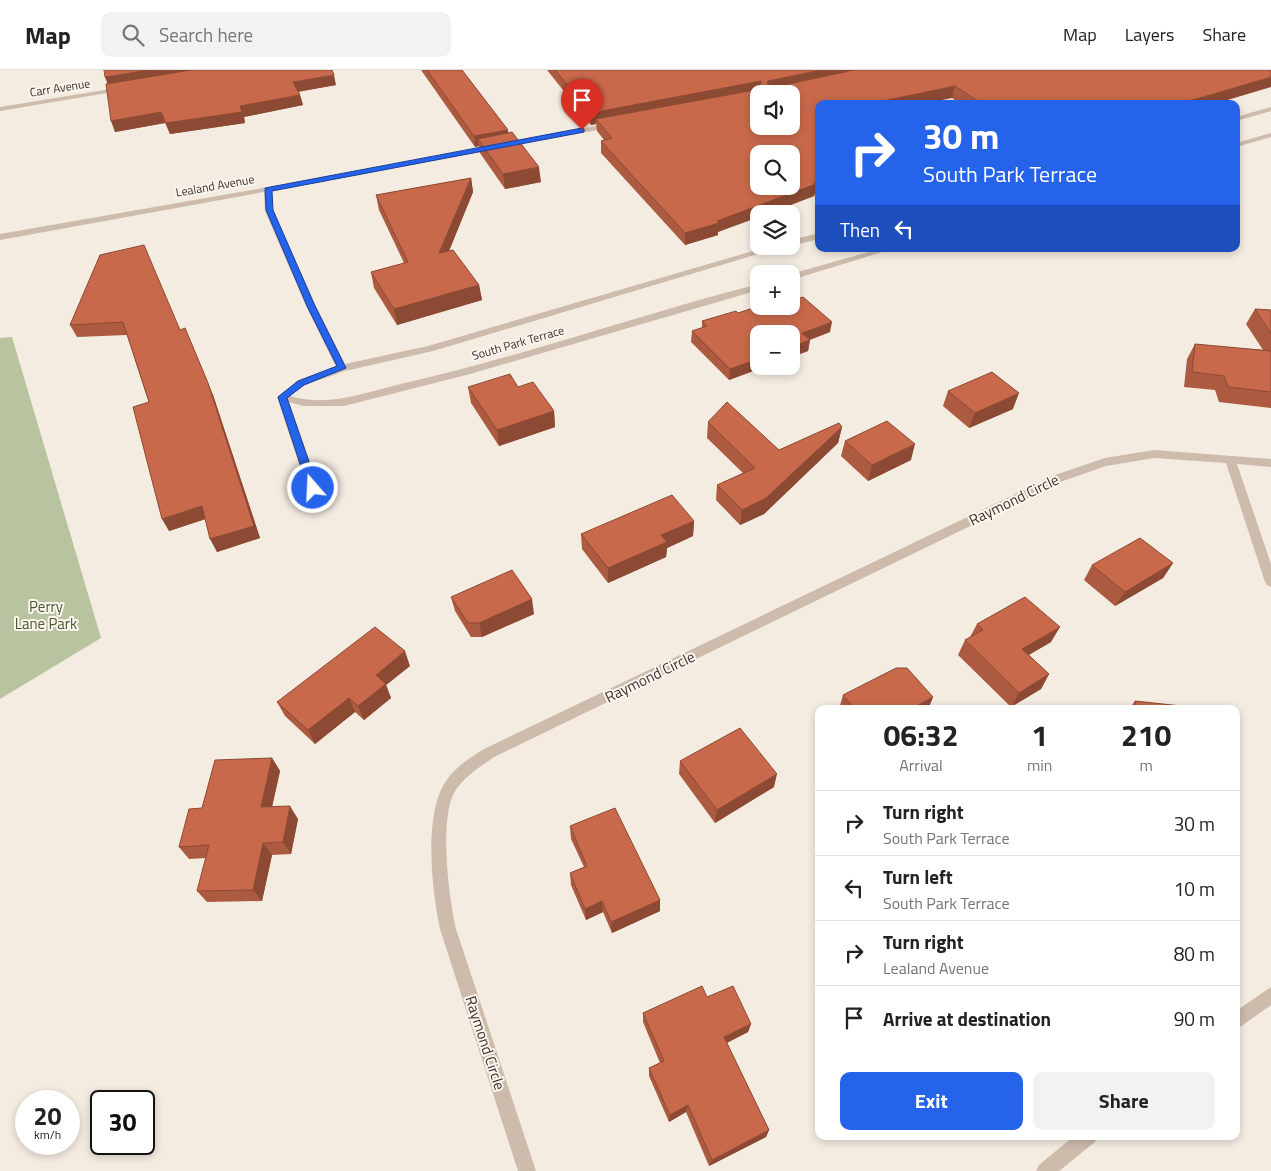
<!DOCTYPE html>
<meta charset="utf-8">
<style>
:root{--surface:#fff;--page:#f2f2f2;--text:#222;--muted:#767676;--line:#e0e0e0;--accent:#2563eb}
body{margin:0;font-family:"Titillium Web",sans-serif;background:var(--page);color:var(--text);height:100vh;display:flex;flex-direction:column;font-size:19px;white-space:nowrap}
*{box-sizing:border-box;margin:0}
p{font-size:16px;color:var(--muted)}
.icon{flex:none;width:28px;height:28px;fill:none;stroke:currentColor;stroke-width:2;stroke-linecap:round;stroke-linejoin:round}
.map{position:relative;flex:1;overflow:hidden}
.panel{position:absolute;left:815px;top:635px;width:425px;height:435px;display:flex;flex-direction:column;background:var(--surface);border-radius:10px;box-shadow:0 2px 8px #0003}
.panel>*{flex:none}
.guide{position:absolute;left:815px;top:30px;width:425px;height:152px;border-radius:10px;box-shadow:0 2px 8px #0003;background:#2563eb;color:#fff;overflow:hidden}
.tools{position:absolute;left:750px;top:15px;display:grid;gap:10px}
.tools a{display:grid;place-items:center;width:50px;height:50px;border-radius:10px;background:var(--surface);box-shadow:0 2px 8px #0003;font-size:25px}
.speed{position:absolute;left:15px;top:1020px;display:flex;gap:10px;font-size:25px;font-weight:700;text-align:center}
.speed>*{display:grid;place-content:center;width:65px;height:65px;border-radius:50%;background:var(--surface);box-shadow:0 2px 8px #0003;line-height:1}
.speed small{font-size:12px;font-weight:400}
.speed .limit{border:2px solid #111;border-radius:8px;background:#fff;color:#111}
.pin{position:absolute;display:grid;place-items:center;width:42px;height:42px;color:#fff;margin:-51px -21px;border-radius:50% 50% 50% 0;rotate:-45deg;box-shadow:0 0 5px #0007}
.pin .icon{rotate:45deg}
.me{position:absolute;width:55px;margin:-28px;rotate:341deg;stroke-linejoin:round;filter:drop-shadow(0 0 4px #0008)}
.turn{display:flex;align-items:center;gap:18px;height:105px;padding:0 25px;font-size:22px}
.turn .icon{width:65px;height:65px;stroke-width:2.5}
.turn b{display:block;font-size:35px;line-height:42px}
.then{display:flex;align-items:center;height:48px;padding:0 25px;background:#0003;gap:10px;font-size:19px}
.eta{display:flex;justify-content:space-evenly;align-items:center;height:85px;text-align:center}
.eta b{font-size:30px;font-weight:700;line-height:35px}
.cta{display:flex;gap:10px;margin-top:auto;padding:10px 25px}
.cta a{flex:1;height:58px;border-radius:10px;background:var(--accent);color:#fff;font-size:20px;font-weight:700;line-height:58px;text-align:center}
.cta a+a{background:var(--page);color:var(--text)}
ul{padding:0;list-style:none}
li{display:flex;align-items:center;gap:15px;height:65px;padding:0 25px;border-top:1px solid var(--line)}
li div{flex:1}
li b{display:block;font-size:19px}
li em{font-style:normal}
header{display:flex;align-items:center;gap:30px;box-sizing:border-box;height:70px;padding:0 25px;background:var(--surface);border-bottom:1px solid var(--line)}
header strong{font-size:24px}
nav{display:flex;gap:28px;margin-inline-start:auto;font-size:18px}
.search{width:350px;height:45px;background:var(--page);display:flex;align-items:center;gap:12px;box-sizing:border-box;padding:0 18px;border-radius:10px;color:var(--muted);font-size:19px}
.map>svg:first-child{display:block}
.green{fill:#b8c4a0}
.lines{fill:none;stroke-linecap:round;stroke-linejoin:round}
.minor{fill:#cdbbac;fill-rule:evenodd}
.wall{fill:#ac5a40}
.shaded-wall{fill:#8c4a34}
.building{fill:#c8694b;stroke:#8c4a34;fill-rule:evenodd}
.route{fill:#2563eb;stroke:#184099}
.labels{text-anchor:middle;stroke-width:4;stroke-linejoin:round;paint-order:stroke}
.far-street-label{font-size:12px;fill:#3b302b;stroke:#fbf5ee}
.street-label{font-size:15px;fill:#3b302b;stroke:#fbf5ee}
.park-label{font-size:15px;fill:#4a5a2e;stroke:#fbf5ee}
</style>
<header>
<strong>Map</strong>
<div class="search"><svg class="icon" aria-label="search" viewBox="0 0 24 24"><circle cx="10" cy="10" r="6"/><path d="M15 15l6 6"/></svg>Search here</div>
<nav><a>Map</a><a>Layers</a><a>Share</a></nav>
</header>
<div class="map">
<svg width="1271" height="1101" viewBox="0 0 1271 1101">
<rect width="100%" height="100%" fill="#f4ebe1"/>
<!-- green -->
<polygon class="green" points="12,267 101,568 0,629 0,268"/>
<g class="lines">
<!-- minor -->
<g class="minor">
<polygon points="123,17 125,18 125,20 0,41 0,37"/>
<polygon points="1271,37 1271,41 1236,51 1236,47"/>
<path d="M611,53H614V57L272,121L273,141L316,236L345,294L428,276L770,176H785L433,281L345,301L305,315L290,326C332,338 368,321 409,312C527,285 641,244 759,214V220L470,304L344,336H303L289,332L319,418L313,422L307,418L277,327L297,311L336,297L306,236L265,141L264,122L0,170V164L377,98Z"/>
<polygon points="1271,63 1271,67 1236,77 1236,73"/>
<polygon points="819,163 819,169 791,176 791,170"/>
<polygon points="879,179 892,179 791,210 791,204"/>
<path d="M1154,380L1271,389V397L1237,394L1271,494V517L1267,515L1265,512L1226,393L1154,388L1106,396L1063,411L494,687C480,697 463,707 454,723C439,751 449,828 456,859L536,1101H518L440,859C432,821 423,745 446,711C455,697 470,688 484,679L1055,405L1105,388Z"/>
<polygon points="1271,917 1271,935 1236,960 1236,941"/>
<polygon points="1074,1066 1098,1066 1095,1072 1059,1101 1036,1101 1039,1095"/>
</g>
</g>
<!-- wall -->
<g class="wall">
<polygon points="421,0 462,0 508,60 508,63 541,112 505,119 480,83 479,76 475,77"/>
<polygon points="547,0 1271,0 1214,34 961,34 952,28 819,34 814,126 767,144 759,144 718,162 718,165 685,175 601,83 601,71 604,70 597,61 596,54 591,55"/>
<polygon points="105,7 336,15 298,22 300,25 303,35 244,47 245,53 170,64 165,53 115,62 108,14"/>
<polygon points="471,108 473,122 449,181 479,215 482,230 397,255 374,218 371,202 404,193 379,140 376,125"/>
<polygon points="100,185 180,260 213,325 260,468 217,482 206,449 169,461 149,332 127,265 77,267 70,255"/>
<polygon points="1255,239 1271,240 1271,338 1219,332 1215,320 1184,317 1187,289 1195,274 1263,280 1246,254"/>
<polygon points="738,243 830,262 810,270 808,281 791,287 791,264 759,296 767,296 729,310 691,272 692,261 702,258 702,251"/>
<polygon points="468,317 518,317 554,341 555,357 499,376 471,333"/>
<polygon points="948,321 1013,339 969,358 943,336"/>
<polygon points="708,352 779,380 842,357 838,373 764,444 740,455 716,430 717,415 743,403 707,368"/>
<polygon points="845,371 911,390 868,411 841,386"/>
<polygon points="694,451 693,466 667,478 666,487 608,513 582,479 581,464"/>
<polygon points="1173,493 1163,508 1115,536 1084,510 1092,495"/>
<polygon points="451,527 534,544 482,567 471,567 455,541"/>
<polygon points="977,554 1051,572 1029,585 1049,604 1041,619 1011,637 958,585 965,570 970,567"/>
<polygon points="410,596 386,615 391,628 364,650 355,642 315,674 285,646 277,632"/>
<polygon points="843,625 933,627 928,639 839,639"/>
<polygon points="1135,631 1201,639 1129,639"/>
<polygon points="272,688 280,701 272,737 298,749 291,784 272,785 262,831 207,832 197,821 206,788 189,789 179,777 202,738"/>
<polygon points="680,691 774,717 715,753 679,704"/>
<polygon points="570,756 660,830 660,841 612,863 603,842 586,850 571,815 570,803 584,797 571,769"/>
<polygon points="707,927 751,954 748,962 727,973 769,1060 766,1067 709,1096 686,1042 669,1052 649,1006 649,998 660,993 643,952 643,943"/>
</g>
<!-- shaded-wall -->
<g class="shaded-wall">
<polygon points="149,0 217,0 109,17 105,7"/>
<polygon points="821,0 872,0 766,24 768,11"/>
<polygon points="334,5 336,15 295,22 293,12"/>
<polygon points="1271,7 1271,17 1214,34 1178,34"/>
<polygon points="761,11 760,23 596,49 596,54 591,55 591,43"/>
<polygon points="955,16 952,28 922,34 869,34"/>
<polygon points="300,25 303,35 244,47 245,53 170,64 166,53 240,36"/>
<polygon points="161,42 165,53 115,62 111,51"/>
<polygon points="508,60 509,71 478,69 479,76 475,77 474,66"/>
<polygon points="539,97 541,112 505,119 503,104"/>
<polygon points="471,108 473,122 442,198 439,183"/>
<polygon points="819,112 819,123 815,124 814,126 767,144 759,144 759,147 718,162 718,165 685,175 685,163 814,113"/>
<polygon points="479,215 482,230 397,255 394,239"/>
<polygon points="832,252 830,262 800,273 802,263"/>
<polygon points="185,258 213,325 260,468 217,482 210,469"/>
<polygon points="810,270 808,281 791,287 791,277"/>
<polygon points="759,289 759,296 767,296 729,310 730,299"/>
<polygon points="1019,323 1013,339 969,358 975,343"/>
<polygon points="554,341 555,357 499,376 497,360"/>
<polygon points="842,357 838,373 764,444 740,455 742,440"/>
<polygon points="915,374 911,390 868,411 872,395"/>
<polygon points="202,436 208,448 169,461 162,449"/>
<polygon points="694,451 693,466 667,478 666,487 608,513 608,498 661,465"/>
<polygon points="1173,493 1163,508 1115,536 1125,522"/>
<polygon points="532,529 534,544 482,567 479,553"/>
<polygon points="1060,557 1051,572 1014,593 1022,579"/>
<polygon points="405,581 410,596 386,615 391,628 364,650 358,636 376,605"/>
<polygon points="1049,604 1041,619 1011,637 1019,623"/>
<polygon points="933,627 928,639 911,639"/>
<polygon points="349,628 355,642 315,674 308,660"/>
<polygon points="272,688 280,701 269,750 261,737"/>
<polygon points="777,704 774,717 715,753 717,740"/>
<polygon points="290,736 298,749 291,784 283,772"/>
<polygon points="263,773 272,785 262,831 253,820"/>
<polygon points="660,830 660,841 612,863 611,852"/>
<polygon points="602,831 603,842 586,850 585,839"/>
<polygon points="751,954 748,962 722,975 724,967"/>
<polygon points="688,1035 686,1042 669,1052 670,1045"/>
<polygon points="769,1060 766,1067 709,1096 712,1090"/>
</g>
<!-- building -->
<g class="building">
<polygon points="104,0 149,0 105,7"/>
<polygon points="191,0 332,0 334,5 293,12 300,25 240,36 242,42 166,53 161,42 111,51 106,14"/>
<polygon points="427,0 462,0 508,60 474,66"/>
<path d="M555,0H821L768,11L767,14L784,15L854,0H1271V7L1214,24L1178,34H982L955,16L869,34H819V112L814,113L816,114L717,151L719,153L685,163L601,71L612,68L596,49L760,19L761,11L591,43ZM759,24H791V56H759ZM759,84H791V116H759Z"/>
<polygon points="512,62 539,97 503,104 478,69"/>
<polygon points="471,108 439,183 453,180 479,215 394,239 371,202 408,192 376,125"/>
<polygon points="144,175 180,260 185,258 208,313 254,456 210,469 202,436 162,449 133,337 149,332 123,252 70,255 100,185"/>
<polygon points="794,223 800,228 803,227 832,252 802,263 810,270 791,277 791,264 759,264 759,289 730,299 692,261 707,256 702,251 736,241 738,243 759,236 791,236 791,224"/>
<polygon points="1255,239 1271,240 1271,264"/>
<polygon points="1195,274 1271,281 1271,322 1228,317 1224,306 1192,302"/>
<polygon points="992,302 1019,323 975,343 948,321"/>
<polygon points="510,304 518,317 533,312 554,341 497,360 468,317"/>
<polygon points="727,332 779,380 839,353 842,357 766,428 742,440 717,415 755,398 708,352"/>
<polygon points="887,351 915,374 872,395 845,371"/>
<polygon points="672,425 694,451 661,465 667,472 608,498 581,464"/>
<polygon points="1140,468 1173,493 1125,522 1092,495"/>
<polygon points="512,500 532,529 479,553 468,553 451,527"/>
<polygon points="1025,527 1060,557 1022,579 1049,604 1019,623 965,570 983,560 977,554"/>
<polygon points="375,557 405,581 376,605 386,614 358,636 349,628 308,660 277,632"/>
<polygon points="896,598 907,598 933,627 911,639 855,639 843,625"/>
<polygon points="1135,631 1200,638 1201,639 1137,639"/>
<polygon points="740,658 777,704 717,740 680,691"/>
<polygon points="272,688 261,737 290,736 283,772 263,773 253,820 197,821 209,775 179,777 189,739 202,738 215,690"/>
<polygon points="615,738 660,830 611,852 602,831 585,839 570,803 587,796 570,756"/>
<polygon points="702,916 707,927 733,916 751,954 724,967 769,1060 712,1090 688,1035 670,1045 649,998 664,991 643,943"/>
</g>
<!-- route -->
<polygon class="route" points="582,58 584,59 584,62 272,121 273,140 315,236 346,298 304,315 287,328 318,418 313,422 309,421 278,327 298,311 337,296 307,236 266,140 265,118"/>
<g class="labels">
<!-- far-street labels -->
<g class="far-street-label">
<text transform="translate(60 18) rotate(-9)" y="4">Carr Avenue</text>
<text transform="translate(215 116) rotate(-10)" y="4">Lealand Avenue</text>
<text transform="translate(518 273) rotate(-16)" y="4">South Park Terrace</text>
</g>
<!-- street labels -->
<g class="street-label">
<text transform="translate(1014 430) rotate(-26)" y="5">Raymond Circle</text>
<text transform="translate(650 607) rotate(-26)" y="5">Raymond Circle</text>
<text transform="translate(485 973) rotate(72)" y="5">Raymond Circle</text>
</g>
<!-- park labels -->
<g class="park-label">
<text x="46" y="542">Perry<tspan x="46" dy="17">Lane Park</tspan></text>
</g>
</g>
</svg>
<div class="tools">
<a><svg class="icon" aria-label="sound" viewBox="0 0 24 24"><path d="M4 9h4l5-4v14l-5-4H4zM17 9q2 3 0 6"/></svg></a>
<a><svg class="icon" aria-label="search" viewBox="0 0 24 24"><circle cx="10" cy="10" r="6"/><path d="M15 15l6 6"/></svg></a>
<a><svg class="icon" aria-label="layers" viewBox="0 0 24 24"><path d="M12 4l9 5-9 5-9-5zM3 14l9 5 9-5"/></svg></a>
<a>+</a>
<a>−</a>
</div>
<div class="speed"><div>20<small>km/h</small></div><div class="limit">30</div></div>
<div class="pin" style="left:582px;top:60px;background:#d93025"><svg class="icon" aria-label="arrive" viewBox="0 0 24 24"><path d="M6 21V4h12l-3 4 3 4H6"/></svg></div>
<svg class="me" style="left:313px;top:418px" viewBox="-20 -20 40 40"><circle r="17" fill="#2563eb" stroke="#fff" stroke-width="3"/><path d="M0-11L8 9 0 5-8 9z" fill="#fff"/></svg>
<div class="guide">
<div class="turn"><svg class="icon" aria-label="right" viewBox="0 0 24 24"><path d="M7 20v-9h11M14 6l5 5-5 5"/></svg><div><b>30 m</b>South Park Terrace</div></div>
<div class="then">Then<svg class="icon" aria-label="left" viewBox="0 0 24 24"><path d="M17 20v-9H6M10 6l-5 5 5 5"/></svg></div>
</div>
<section class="panel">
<div class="eta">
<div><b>06:32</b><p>Arrival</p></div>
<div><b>1</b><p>min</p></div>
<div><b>210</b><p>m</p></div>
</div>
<ul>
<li><svg class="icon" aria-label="right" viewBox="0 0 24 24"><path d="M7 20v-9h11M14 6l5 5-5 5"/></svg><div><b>Turn right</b><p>South Park Terrace</p></div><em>30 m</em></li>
<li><svg class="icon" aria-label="left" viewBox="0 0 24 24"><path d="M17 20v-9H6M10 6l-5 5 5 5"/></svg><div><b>Turn left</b><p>South Park Terrace</p></div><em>10 m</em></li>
<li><svg class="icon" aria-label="right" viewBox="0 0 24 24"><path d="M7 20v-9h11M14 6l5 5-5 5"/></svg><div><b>Turn right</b><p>Lealand Avenue</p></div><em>80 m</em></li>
<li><svg class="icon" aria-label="arrive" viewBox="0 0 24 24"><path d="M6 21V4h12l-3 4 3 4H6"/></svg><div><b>Arrive at destination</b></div><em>90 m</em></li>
</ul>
<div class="cta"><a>Exit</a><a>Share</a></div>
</section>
</div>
